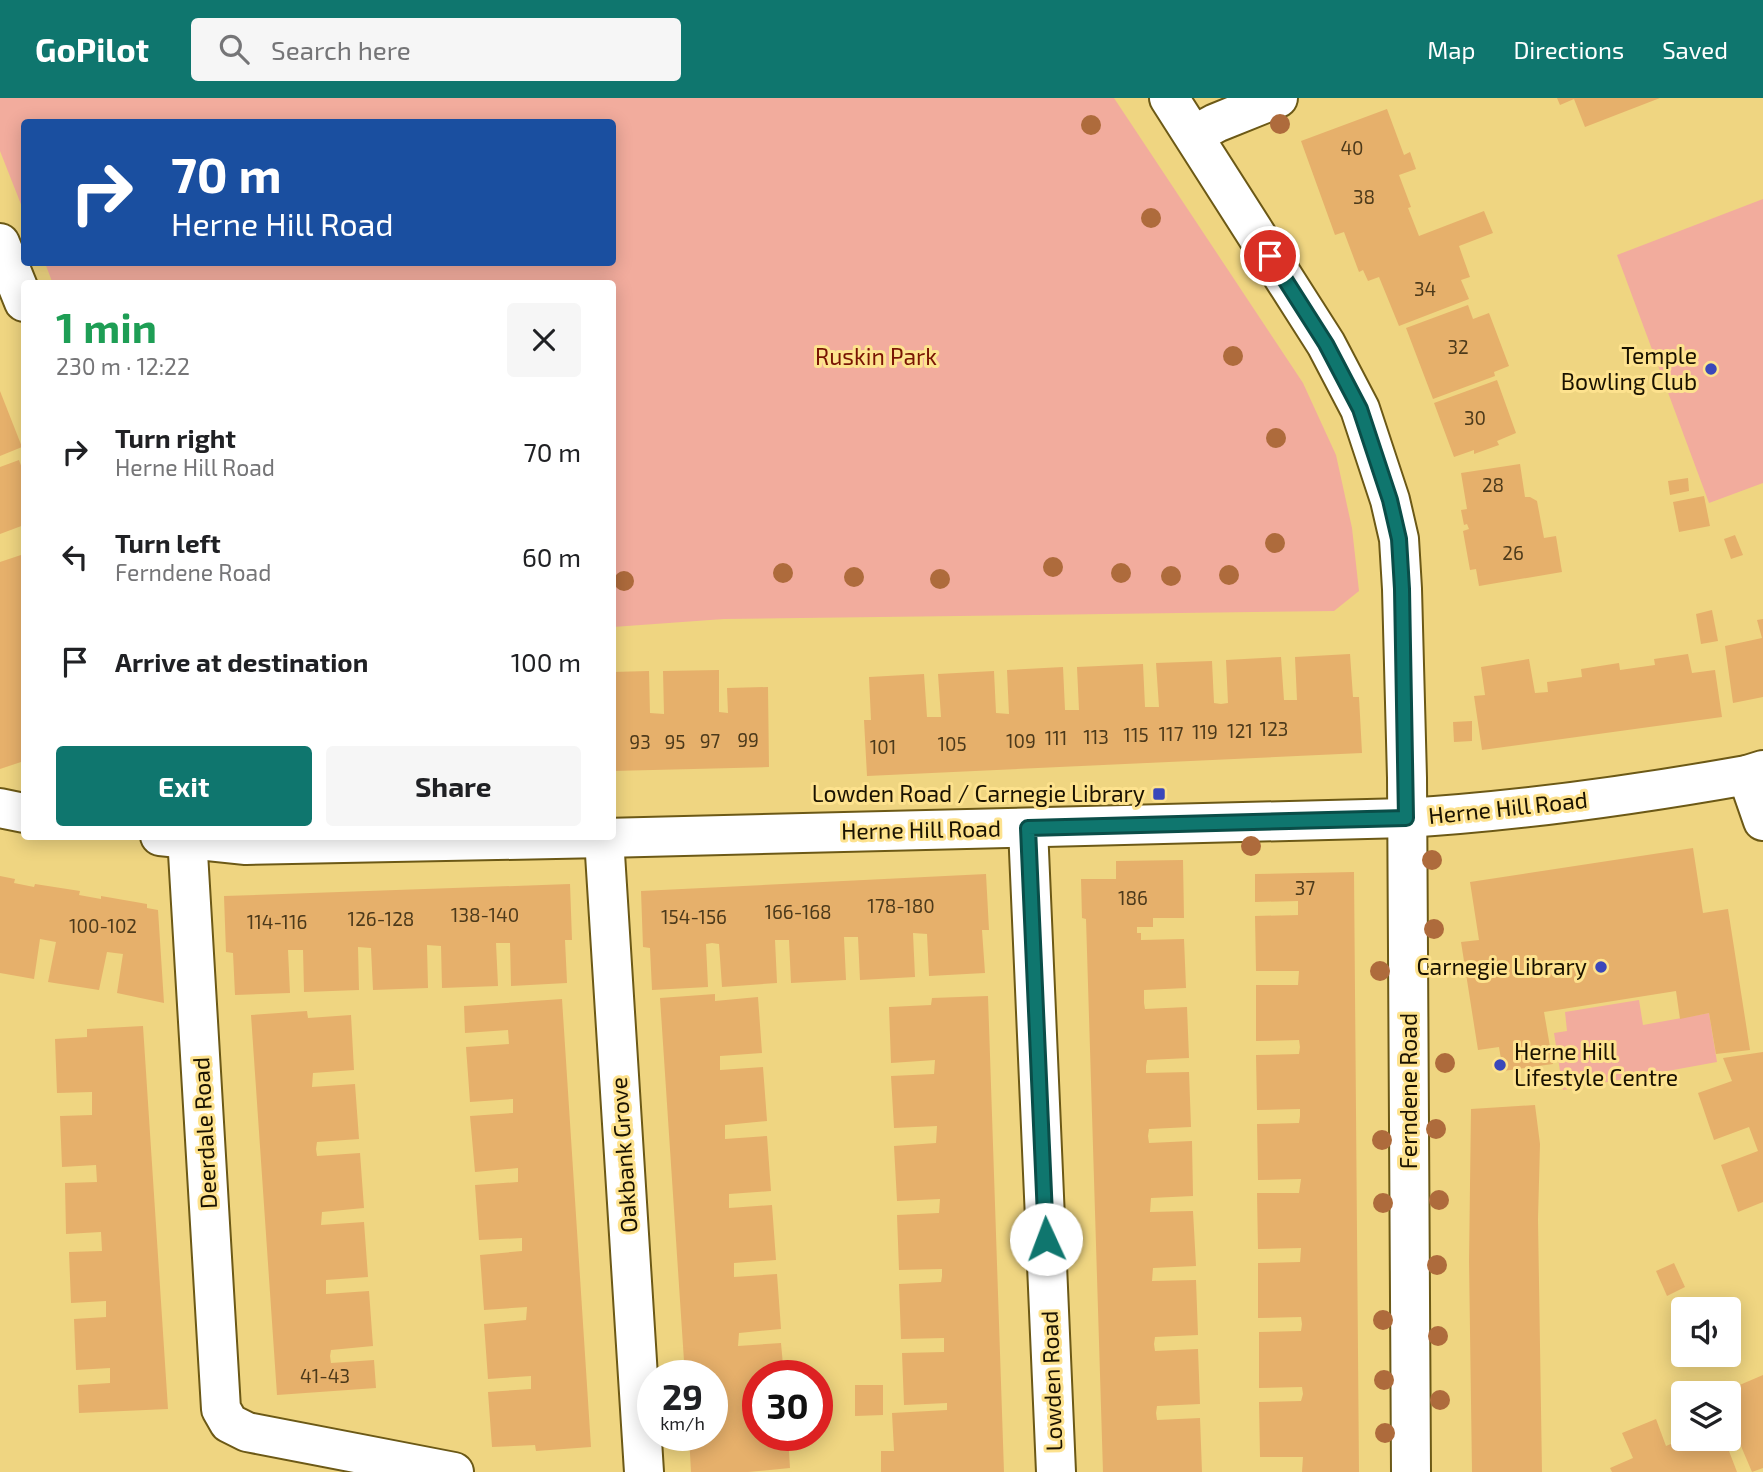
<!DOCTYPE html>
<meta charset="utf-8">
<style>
:root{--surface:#fff;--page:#f6f6f6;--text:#202124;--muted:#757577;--accent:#0f766e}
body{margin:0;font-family:"Exo 2",sans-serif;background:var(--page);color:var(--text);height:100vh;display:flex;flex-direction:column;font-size:26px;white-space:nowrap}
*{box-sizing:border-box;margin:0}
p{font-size:23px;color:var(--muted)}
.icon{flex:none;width:38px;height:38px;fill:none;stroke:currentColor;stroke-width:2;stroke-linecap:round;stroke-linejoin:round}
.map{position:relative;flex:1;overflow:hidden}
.details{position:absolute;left:21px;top:182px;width:595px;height:560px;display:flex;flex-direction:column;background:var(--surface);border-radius:7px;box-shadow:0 4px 18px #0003}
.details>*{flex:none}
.top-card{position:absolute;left:21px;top:21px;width:595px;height:147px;border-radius:7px;box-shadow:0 4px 18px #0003;background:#1a4fa0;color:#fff;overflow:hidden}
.fabs{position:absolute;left:1671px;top:1199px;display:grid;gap:14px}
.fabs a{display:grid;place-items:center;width:70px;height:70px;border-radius:7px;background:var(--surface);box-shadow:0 4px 18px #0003;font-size:35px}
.speed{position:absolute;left:637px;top:1262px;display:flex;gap:14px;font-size:35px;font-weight:700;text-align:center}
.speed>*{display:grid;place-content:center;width:91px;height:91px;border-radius:50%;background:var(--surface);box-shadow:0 4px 18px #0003;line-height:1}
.speed small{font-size:18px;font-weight:400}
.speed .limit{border:10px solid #d22;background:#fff;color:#111}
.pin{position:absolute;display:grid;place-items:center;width:60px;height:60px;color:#fff;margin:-30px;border:4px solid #fff;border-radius:50%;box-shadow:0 2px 7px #0007}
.me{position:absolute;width:77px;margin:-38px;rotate:358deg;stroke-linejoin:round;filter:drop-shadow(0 0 5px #0008)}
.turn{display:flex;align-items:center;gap:24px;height:147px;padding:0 35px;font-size:32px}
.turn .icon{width:91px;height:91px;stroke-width:2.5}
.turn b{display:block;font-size:49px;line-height:60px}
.round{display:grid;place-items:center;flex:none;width:74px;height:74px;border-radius:7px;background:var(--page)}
.overview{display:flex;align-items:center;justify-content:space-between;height:119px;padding:0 35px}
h1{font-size:42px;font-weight:700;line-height:52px;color:#1e9e55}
.button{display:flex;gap:14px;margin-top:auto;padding:14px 35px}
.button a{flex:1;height:80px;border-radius:7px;background:var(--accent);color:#fff;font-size:28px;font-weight:700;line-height:80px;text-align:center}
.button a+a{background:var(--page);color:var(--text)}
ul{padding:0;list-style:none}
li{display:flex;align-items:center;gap:21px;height:105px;padding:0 35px}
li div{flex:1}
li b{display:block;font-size:26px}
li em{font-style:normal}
header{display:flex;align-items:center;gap:42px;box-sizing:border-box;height:98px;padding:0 35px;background:var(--accent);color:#fff}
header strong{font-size:33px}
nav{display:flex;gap:38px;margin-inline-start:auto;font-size:24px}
.search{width:490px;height:63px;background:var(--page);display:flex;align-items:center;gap:18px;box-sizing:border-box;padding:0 24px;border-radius:7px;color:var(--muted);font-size:26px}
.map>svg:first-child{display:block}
.green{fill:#f2ac9d}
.building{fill:#e6b06b}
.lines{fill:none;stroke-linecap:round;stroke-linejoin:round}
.street-casing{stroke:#6c5916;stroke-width:42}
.secondary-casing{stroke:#6c5916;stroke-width:42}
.street{stroke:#fff;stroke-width:38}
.secondary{stroke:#fff;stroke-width:38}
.tree{fill:#ae6b3c}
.route-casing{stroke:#0a4d48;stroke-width:18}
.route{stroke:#0f766e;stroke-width:12}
.poi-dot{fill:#3a47ba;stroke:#fde28e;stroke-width:2.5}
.labels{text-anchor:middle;stroke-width:6;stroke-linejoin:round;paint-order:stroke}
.number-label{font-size:19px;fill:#4d3a1b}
.poi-label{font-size:23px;fill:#1a1200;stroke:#fde28e;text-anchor:end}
.park-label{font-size:23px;fill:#791403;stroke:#fde28e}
.street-label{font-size:23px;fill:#1a1200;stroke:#fde28e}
</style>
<header>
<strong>GoPilot</strong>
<div class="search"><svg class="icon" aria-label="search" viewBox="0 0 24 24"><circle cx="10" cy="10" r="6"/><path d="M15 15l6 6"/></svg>Search here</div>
<nav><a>Map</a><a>Directions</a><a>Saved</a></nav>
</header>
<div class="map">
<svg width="1763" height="1374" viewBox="0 0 1763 1374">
<rect width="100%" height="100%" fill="#efd581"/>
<!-- green -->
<g class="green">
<polygon points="0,0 1114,0 1303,285 1336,357 1352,430 1359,493 1334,513 724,521 613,529 612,186 53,186 45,165 612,164 612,24 24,24 24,114 0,53"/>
<polygon points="1763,101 1763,385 1709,405 1617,157"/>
<polygon points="1639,902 1643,927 1709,915 1717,964 1563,992 1554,935 1567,933 1565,914"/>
</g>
<!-- building -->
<g class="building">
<polygon points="1557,0 1660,0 1585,29 1574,1 1560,7"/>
<polygon points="1387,11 1404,57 1410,54 1416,71 1399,77 1411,109 1408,110 1419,138 1484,113 1493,135 1459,148 1470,179 1461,182 1469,201 1399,228 1379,179 1368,183 1363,172 1359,174 1344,134 1335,137 1301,43"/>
<polygon points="1468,207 1473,221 1489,215 1509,268 1494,274 1495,278 1433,301 1406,230"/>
<polygon points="1497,282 1516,335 1497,343 1499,347 1474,356 1474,352 1454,359 1434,305"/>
<polygon points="0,293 22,349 0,358"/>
<polygon points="19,362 24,376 24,427 0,436 0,369"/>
<polygon points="1520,366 1525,399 1530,399 1537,403 1544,440 1556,438 1562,474 1479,488 1476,471 1470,472 1463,433 1469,431 1467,426 1464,427 1461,412 1467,411 1461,375"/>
<polygon points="1688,380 1689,393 1670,397 1668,383"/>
<polygon points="1704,398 1710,428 1679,434 1673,404"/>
<polygon points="1735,437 1743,457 1731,461 1724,441"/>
<polygon points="24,456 24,663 0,671 0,464"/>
<polygon points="1712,512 1718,543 1701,546 1696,516"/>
<polygon points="1763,521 1763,599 1733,605 1725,548 1762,540 1757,522"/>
<polygon points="1350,556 1353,599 1359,599 1362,655 867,678 864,622 871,622 869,579 924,576 927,619 941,619 938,576 994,573 996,615 1009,616 1007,572 1063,569 1065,612 1079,612 1077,569 1143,566 1145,609 1159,609 1156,565 1212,563 1214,605 1221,606 1228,605 1226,562 1281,559 1284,602 1297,602 1295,559"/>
<polygon points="1688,556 1692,575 1715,572 1722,619 1482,652 1474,598 1485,597 1481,569 1529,561 1535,595 1548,594 1547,584 1582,579 1581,571 1619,565 1620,572 1655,567 1654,561"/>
<polygon points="719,572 719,614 728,615 727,590 768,589 769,669 612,673 612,574 649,573 650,615 664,616 663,573"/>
<polygon points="1472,623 1472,643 1454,644 1453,624"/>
<polygon points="1693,750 1703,815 1728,811 1750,952 1716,956 1709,915 1680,921 1676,893 1544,914 1553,966 1503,973 1499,949 1478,952 1461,844 1479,842 1470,784"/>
<polygon points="1183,762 1184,820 1153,820 1153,829 1137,829 1137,835 1141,835 1141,842 1184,841 1186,890 1144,892 1144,905 1145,911 1187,909 1189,960 1147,962 1146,968 1146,975 1189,974 1191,1029 1149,1031 1148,1038 1149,1045 1192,1043 1193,1098 1151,1100 1150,1114 1193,1113 1196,1168 1153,1170 1152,1183 1196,1182 1198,1237 1155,1239 1154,1246 1155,1253 1198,1251 1200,1306 1157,1308 1156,1315 1157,1322 1200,1320 1202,1374 1103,1374 1086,821 1082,820 1081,781 1116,781 1116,763"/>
<polygon points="1354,774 1359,1374 1302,1374 1303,1359 1260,1359 1259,1304 1301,1303 1303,1296 1302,1289 1259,1290 1259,1234 1301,1233 1302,1226 1301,1219 1258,1220 1258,1165 1300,1164 1301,1150 1258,1151 1257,1095 1299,1095 1301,1081 1258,1082 1257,1026 1299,1025 1300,1018 1300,1011 1257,1012 1256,957 1299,956 1300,949 1299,942 1256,943 1256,887 1298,887 1299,873 1256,873 1255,818 1298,817 1298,803 1255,804 1255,776"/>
<polygon points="986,776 989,832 982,832 985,875 929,878 927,836 913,835 915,879 860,882 858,839 844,839 846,882 791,885 789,842 775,842 777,885 722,889 719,846 712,845 706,846 708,889 652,892 650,850 643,849 641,793"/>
<polygon points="0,778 15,781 14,785 34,789 35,786 80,793 79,797 101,801 101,798 147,806 147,810 158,812 164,905 117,895 123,856 107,854 99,892 48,884 56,844 40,841 34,881 0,875"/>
<polygon points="570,786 572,842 565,842 567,885 511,888 510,845 496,845 498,888 442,890 441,848 427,847 428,890 373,892 371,850 358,849 359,892 304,894 303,852 288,852 290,895 235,897 233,855 226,854 224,798"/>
<polygon points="715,896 715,903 758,899 762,955 720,958 720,972 763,969 767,1023 725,1027 725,1041 767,1038 771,1093 729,1096 729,1110 772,1107 776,1162 734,1165 734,1179 777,1176 781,1231 739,1235 738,1248 781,1245 784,1278 758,1278 758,1302 743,1304 743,1317 758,1316 758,1337 788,1337 790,1370 748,1374 691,1374 689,1337 712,1337 712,1278 685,1278 660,900"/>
<polygon points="988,898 1004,1374 881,1374 881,1353 894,1353 892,1315 947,1312 947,1305 904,1307 902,1255 944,1254 944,1240 901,1241 899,1186 941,1184 942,1178 942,1171 899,1172 897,1117 939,1115 940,1101 897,1103 894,1048 936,1045 937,1028 894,1030 891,978 934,976 935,962 891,965 889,909 931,907 932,900"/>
<polygon points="562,901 591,1349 536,1353 535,1347 492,1349 488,1294 531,1291 531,1278 488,1281 484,1226 526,1222 527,1209 484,1212 480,1157 522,1153 522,1140 479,1142 475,1087 518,1084 518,1070 475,1074 470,1018 513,1015 513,1001 470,1004 466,949 509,946 508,932 465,935 464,908"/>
<polygon points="307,913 308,920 351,917 354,972 313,975 312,989 355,986 359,1041 317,1044 316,1051 317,1058 360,1055 364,1110 322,1114 321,1127 364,1124 368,1179 326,1182 326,1196 369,1193 373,1248 331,1252 330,1258 331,1265 374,1262 376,1290 277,1297 251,917"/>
<polygon points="143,928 168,1311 79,1315 78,1287 110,1285 110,1270 76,1272 74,1221 106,1219 106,1203 71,1205 69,1154 102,1153 101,1134 66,1136 65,1085 97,1084 96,1067 62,1069 60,1018 92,1017 92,994 57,995 55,941 87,939 87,931"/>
<polygon points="1763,954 1763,1104 1738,1114 1721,1067 1758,1053 1749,1029 1714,1042 1698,995 1732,983 1723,960"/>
<polygon points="1535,1007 1540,1046 1538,1121 1542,1374 1472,1374 1469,1163 1471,1011"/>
<polygon points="1674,1165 1685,1189 1667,1198 1656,1173"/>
<polygon points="1763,1277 1763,1370 1752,1374 1729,1320 1729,1295 1721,1295"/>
<polygon points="855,1287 883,1287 883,1317 855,1318"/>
<polygon points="1656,1321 1666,1348 1685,1340 1724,1340 1737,1374 1612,1374 1610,1370 1633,1360 1622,1335"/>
</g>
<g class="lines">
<!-- street casing -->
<g class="street-casing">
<g id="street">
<polyline points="1169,0 1326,246 1360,311 1390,402 1399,441 1402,491 1407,680 1411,1374"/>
<polyline points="1194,37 1216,25 1278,0"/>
<polyline points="0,145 24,204"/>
<polyline points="1747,677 1763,723"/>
<polyline points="1028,730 1056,1374"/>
<polyline points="187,738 221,1311 229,1325 247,1334 454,1374"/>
<polyline points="604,740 644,1374"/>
</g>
</g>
<!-- secondary casing -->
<g class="secondary-casing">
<g id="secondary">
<polyline points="0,710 24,715"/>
<path d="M160,738L246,747L604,740L1406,720C1521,713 1634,697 1747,677L1763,672"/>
</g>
</g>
<!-- street -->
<use href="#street" class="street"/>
<!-- secondary -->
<use href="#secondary" class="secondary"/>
</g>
<!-- trees -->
<g class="tree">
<circle cx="1280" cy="26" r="10"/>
<circle cx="1091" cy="27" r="10"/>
<circle cx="1151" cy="120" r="10"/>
<circle cx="1233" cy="258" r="10"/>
<circle cx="1276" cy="340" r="10"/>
<circle cx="1275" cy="445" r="10"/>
<circle cx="1053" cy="469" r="10"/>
<circle cx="783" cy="475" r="10"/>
<circle cx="1121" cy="475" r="10"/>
<circle cx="1229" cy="477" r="10"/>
<circle cx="1171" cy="478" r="10"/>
<circle cx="854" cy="479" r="10"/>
<circle cx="940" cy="481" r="10"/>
<circle cx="624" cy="483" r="10"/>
<circle cx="1251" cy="748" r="10"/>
<circle cx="1432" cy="762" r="10"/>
<circle cx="1434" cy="831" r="10"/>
<circle cx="1380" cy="873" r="10"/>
<circle cx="1445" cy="965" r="10"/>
<circle cx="1436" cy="1031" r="10"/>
<circle cx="1382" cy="1042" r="10"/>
<circle cx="1439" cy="1102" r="10"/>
<circle cx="1383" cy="1105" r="10"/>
<circle cx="1437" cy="1167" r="10"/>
<circle cx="1383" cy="1222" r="10"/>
<circle cx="1438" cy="1238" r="10"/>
<circle cx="1384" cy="1282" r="10"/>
<circle cx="1440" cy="1302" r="10"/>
<circle cx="1385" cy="1335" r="10"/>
</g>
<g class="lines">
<!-- route casing -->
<g class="route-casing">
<polyline id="route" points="1046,1141 1028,730 1406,720 1402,491 1399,441 1390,402 1360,311 1326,246 1270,158"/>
</g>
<!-- route -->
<use href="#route" class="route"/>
</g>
<!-- markers -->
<g class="poi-dot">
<circle cx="1711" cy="271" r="7"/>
<rect x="1152" y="689" width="14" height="14" rx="3.5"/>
<circle cx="1601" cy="869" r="7"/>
<circle cx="1500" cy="967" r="7"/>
</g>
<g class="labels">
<!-- number labels -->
<g class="number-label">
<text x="1352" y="57">40</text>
<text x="1364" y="106">38</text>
<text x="1425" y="198">34</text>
<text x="1458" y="256">32</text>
<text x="1475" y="327">30</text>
<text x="1493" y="394">28</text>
<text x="1513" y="462">26</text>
<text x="1274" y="638">123</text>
<text x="1240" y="640">121</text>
<text x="1205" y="641">119</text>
<text x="1171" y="643">117</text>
<text x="1136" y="644">115</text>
<text x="1096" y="646">113</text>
<text x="1056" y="647">111</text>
<text x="748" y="649">99</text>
<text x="710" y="650">97</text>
<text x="1021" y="650">109</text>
<text x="640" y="651">93</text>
<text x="675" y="651">95</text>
<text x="952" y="653">105</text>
<text x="883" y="656">101</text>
<text x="1305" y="797">37</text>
<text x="1133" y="807">186</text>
<text x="901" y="815">178-180</text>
<text x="798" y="821">166-168</text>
<text x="485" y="824">138-140</text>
<text x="694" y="826">154-156</text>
<text x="381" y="828">126-128</text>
<text x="277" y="831">114-116</text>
<text x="103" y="835">100-102</text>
<text x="325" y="1285">41-43</text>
</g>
<!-- poi labels -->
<g class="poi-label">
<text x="1697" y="266">Temple<tspan x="1697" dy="26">Bowling Club</tspan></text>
<text x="1145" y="704">Lowden Road / Carnegie Library</text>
<text x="1587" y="877">Carnegie Library</text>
<text x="1514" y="962" text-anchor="start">Herne Hill<tspan x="1514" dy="26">Lifestyle Centre</tspan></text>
</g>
<!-- park labels -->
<g class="park-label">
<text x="876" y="267">Ruskin Park</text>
</g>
<!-- street labels -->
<g class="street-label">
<text transform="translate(1508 710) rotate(-6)" y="8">Herne Hill Road</text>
<text transform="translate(921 732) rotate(-1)" y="8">Herne Hill Road</text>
<text transform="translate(1409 993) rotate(-90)" y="8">Ferndene Road</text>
<text transform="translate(205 1035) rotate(-93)" y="8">Deerdale Road</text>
<text transform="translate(624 1057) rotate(-94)" y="8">Oakbank Grove</text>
<text transform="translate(1052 1283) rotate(-92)" y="8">Lowden Road</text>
</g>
</g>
</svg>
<div class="fabs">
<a><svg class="icon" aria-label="sound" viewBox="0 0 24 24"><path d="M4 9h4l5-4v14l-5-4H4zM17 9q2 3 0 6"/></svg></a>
<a><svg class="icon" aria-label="layers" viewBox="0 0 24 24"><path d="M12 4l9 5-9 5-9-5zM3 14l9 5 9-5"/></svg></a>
</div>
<div class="speed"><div>29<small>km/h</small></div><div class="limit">30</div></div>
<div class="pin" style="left:1270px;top:158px;background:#d93025"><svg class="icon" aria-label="arrive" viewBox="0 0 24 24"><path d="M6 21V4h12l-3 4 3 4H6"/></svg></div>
<svg class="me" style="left:1046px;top:1141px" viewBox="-20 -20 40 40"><circle r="19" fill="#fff"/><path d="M0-13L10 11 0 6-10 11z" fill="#0f766e"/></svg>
<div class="top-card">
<div class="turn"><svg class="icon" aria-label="right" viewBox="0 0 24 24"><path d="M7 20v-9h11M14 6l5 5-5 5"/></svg><div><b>70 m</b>Herne Hill Road</div></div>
</div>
<section class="details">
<div class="overview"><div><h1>1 min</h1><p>230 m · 12:22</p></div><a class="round"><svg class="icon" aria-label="close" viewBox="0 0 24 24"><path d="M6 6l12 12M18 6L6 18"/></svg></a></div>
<ul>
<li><svg class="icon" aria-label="right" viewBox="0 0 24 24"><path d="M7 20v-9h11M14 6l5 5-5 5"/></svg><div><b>Turn right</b><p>Herne Hill Road</p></div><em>70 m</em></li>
<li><svg class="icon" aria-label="left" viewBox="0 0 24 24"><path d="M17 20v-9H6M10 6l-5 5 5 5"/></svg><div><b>Turn left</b><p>Ferndene Road</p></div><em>60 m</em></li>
<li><svg class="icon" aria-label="arrive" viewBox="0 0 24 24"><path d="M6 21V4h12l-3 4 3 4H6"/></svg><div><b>Arrive at destination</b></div><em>100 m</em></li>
</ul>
<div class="button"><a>Exit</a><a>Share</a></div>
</section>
</div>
